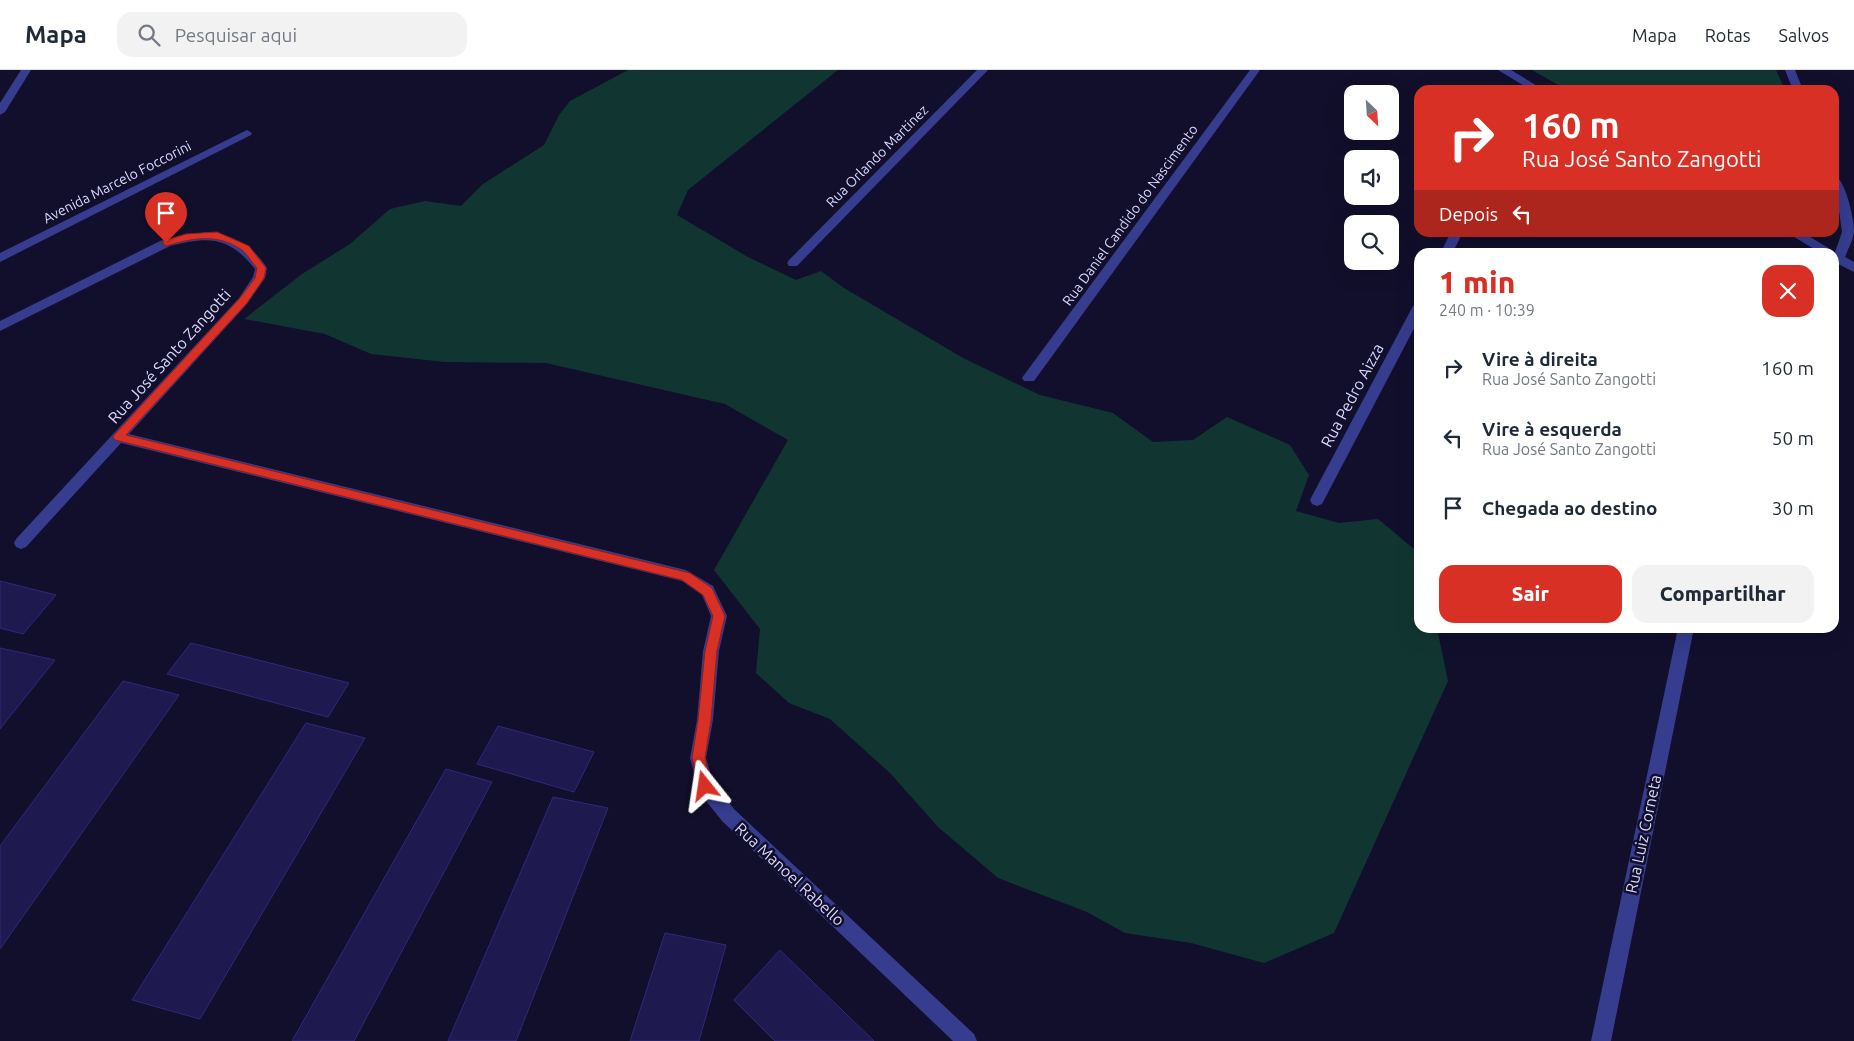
<!DOCTYPE html>
<html lang="pt">
<meta charset="utf-8">
<style>
:root{--surface:#fff;--page:#f2f2f3;--text:#1f2937;--muted:#747a83;--line:#e0e1e3;--accent:#d93025}
body{margin:0;font-family:Ubuntu,sans-serif;background:var(--page);color:var(--text);height:100vh;display:flex;flex-direction:column;font-size:19px;white-space:nowrap}
*{box-sizing:border-box;margin:0}
p{font-size:16px;color:var(--muted)}
.icon{flex:none;width:28px;height:28px;fill:none;stroke:currentColor;stroke-width:2;stroke-linecap:round;stroke-linejoin:round}
.map{position:relative;flex:1;overflow:hidden}
.drawer{position:absolute;left:1414px;top:178px;width:425px;height:385px;display:flex;flex-direction:column;background:var(--surface);border-radius:15px;box-shadow:0 5px 20px #0002}
.drawer>*{flex:none}
.top-card{position:absolute;left:1414px;top:15px;width:425px;height:152px;border-radius:15px;box-shadow:0 5px 20px #0002;background:#d93025;color:#fff;overflow:hidden}
.needle{width:32px;rotate:155deg}
.controls{position:absolute;left:1344px;top:15px;display:grid;gap:10px}
.controls a{display:grid;place-items:center;width:55px;height:55px;border-radius:10px;background:var(--surface);box-shadow:0 5px 20px #0002;font-size:25px}
.pin{position:absolute;display:grid;place-items:center;width:42px;height:42px;color:#fff;margin:-51px -21px;border-radius:50% 50% 50% 0;rotate:-45deg;box-shadow:0 0 5px #0007}
.pin .icon{rotate:45deg}
.me{position:absolute;width:55px;margin:-28px;rotate:345deg;stroke-linejoin:round;filter:drop-shadow(0 0 4px #0008)}
.turn{display:flex;align-items:center;gap:18px;height:105px;padding:0 25px;font-size:22px}
.turn .icon{width:65px;height:65px;stroke-width:2.5}
.turn b{display:block;font-size:35px;line-height:42px}
.then{display:flex;align-items:center;height:48px;padding:0 25px;background:#0003;gap:10px;font-size:19px}
.round{display:grid;place-items:center;flex:none;width:52px;height:52px;border-radius:15px;background:var(--page)}
.summary{display:flex;align-items:center;justify-content:space-between;height:85px;padding:0 25px}
h1{font-size:30px;font-weight:800;line-height:38px;color:var(--accent)}
.primary-button{display:flex;gap:10px;margin-top:auto;padding:10px 25px}
.primary-button a{flex:1;height:58px;border-radius:15px;background:var(--accent);color:#fff;font-size:20px;font-weight:800;line-height:58px;text-align:center}
.primary-button a+a{background:var(--page);color:var(--text)}
ul{padding:0;list-style:none}
li{display:flex;align-items:center;gap:15px;height:70px;padding:0 25px}
li div{flex:1}
li b{display:block;font-size:19px}
li em{font-style:normal}
header{display:flex;align-items:center;gap:30px;box-sizing:border-box;height:70px;padding:0 25px;background:var(--surface);border-bottom:1px solid var(--line)}
header strong{font-size:24px}
nav{display:flex;gap:28px;margin-inline-start:auto;font-size:18px}
.search{width:350px;height:45px;background:var(--page);display:flex;align-items:center;gap:12px;box-sizing:border-box;padding:0 18px;border-radius:15px;color:var(--muted);font-size:19px}
.map>svg:first-child{display:block}
.green{fill:#113631}
.building{fill:#1e194e;stroke:#31297b}
.lines{fill:none;stroke-linecap:round;stroke-linejoin:round}
.minor{fill:#363c8e;fill-rule:evenodd}
.route{fill:#d93025;stroke:#8d1f18}
.labels{text-anchor:middle;stroke-width:5;stroke-linejoin:round;paint-order:stroke}
.far-street-label{font-size:14px;fill:#d9d9ff;stroke:#110f2b}
.street-label{font-size:16px;fill:#d9d9ff;stroke:#110f2b}
</style>
<header>
<strong>Mapa</strong>
<div class="search"><svg class="icon" aria-label="search" viewBox="0 0 24 24"><circle cx="10" cy="10" r="6"/><path d="M15 15l6 6"/></svg>Pesquisar aqui</div>
<nav><a>Mapa</a><a>Rotas</a><a>Salvos</a></nav>
</header>
<div class="map">
<svg width="1854" height="971" viewBox="0 0 1854 971">
<rect width="100%" height="100%" fill="#110f2b"/>
<!-- green -->
<g class="green">
<polygon points="628,0 838,0 688,120 677,145 748,187 796,210 821,201 844,218 963,288 1040,325 1113,343 1153,372 1193,370 1227,347 1290,375 1309,405 1296,441 1339,453 1378,449 1419,483 1419,558 1437,558 1448,611 1334,863 1264,893 1191,873 1125,863 1087,842 998,808 938,757 890,703 830,649 789,633 756,603 760,559 714,500 788,370 725,334 546,293 445,292 371,284 325,264 244,249 302,204 350,174 390,139 425,131 461,136 483,114 544,75 559,45 570,31"/>
<polygon points="1532,0 1776,0 1785,20 1567,20"/>
</g>
<!-- building -->
<g class="building">
<polygon points="0,511 56,525 23,564 0,558"/>
<polygon points="191,573 349,613 328,647 167,604"/>
<polygon points="0,578 55,590 0,659"/>
<polygon points="123,611 179,625 0,879 0,776"/>
<polygon points="306,653 365,668 200,949 132,930"/>
<polygon points="498,656 594,682 574,722 477,694"/>
<polygon points="446,699 492,712 354,971 292,971"/>
<polygon points="553,727 608,738 516,971 448,971"/>
<polygon points="665,863 726,875 699,971 630,971"/>
<polygon points="780,880 874,971 775,971 734,930"/>
</g>
<g class="lines">
<!-- minor -->
<g class="minor">
<polygon points="21,0 31,0 5,42 0,45 0,33"/>
<polygon points="977,0 988,0 797,196 789,196 787,193 789,190"/>
<polygon points="1250,0 1260,0 1034,311 1024,311 1022,308 1024,305"/>
<polygon points="1498,0 1511,0 1544,20 1531,20"/>
<polygon points="1785,0 1795,0 1803,20 1793,20"/>
<polygon points="247,60 252,63 251,65 0,192 0,183"/>
<path d="M1834,105C1845,108 1854,149 1854,160C1854,169 1848,179 1845,187L1854,192V202L1838,194L1834,195V182H1819L1786,162H1802L1835,182L1842,162L1838,134L1834,123Z"/>
<path d="M207,162C233,164 253,176 267,198L265,208L247,234L129,364L686,500L713,516L727,546L719,581L713,650L706,688L713,712L734,739L974,964L977,971H953L722,751L699,722L690,688L697,650L703,581L711,546L702,525L682,511L121,373L26,477L21,479L16,477L14,473L16,469L239,228L253,207L255,199C229,166 208,166 170,176L0,261V251L162,170Z"/>
<polygon points="1451,162 1463,162 1453,182 1441,182"/>
<polygon points="1419,232 1419,249 1322,434 1317,436 1312,434 1310,430 1312,426 1413,236"/>
<polygon points="1678,558 1694,558 1611,971 1591,971"/>
</g>
</g>
<!-- route -->
<path class="route" d="M217,162L249,176L266,198L264,208L247,233L126,365L690,503L712,518L725,546L717,581L711,650L705,688L712,716L710,720L705,722L701,720L692,688L698,650L705,581L713,546L703,525L682,510L115,370L113,367L115,364L240,228L255,208L257,198C252,193 247,184 242,180C217,163 193,168 166,176L162,173L163,171L186,164Z"/>
<g class="labels">
<!-- far-street labels -->
<g class="far-street-label">
<text transform="translate(877 86) rotate(-45)" y="5">Rua Orlando Martinez</text>
<text transform="translate(117 112) rotate(-27)" y="5">Avenida Marcelo Foccorini</text>
<text transform="translate(1130 145) rotate(-54)" y="5">Rua Daniel Candido do Nascimento</text>
</g>
<!-- street labels -->
<g class="street-label">
<text transform="translate(169 286) rotate(-48)" y="6">Rua José Santo Zangotti</text>
<text transform="translate(1352 325) rotate(-62)" y="6">Rua Pedro Aizza</text>
<text transform="translate(1643 764) rotate(-78)" y="6">Rua Luiz Corneta</text>
<text transform="translate(790 804) rotate(43)" y="6">Rua Manoel Rabello</text>
</g>
</g>
</svg>
<div class="controls">
<a><svg class="needle" viewBox="-14 -14 28 28"><path d="M0-13l5 13h-10z" fill="#e53935"/><path d="M0 13l5-13h-10z" fill="#747a83"/></svg></a>
<a><svg class="icon" aria-label="sound" viewBox="0 0 24 24"><path d="M4 9h4l5-4v14l-5-4H4zM17 9q2 3 0 6"/></svg></a>
<a><svg class="icon" aria-label="search" viewBox="0 0 24 24"><circle cx="10" cy="10" r="6"/><path d="M15 15l6 6"/></svg></a>
</div>
<div class="pin" style="left:166px;top:173px;background:#d93025"><svg class="icon" aria-label="arrive" viewBox="0 0 24 24"><path d="M6 21V4h12l-3 4 3 4H6"/></svg></div>
<svg class="me" style="left:705px;top:716px" viewBox="-20 -20 40 40"><path d="M0-17L14 15 0 8-14 15z" fill="#d93025" stroke="#fff" stroke-width="4"/></svg>
<div class="top-card">
<div class="turn"><svg class="icon" aria-label="right" viewBox="0 0 24 24"><path d="M7 20v-9h11M14 6l5 5-5 5"/></svg><div><b>160 m</b>Rua José Santo Zangotti</div></div>
<div class="then">Depois<svg class="icon" aria-label="left" viewBox="0 0 24 24"><path d="M17 20v-9H6M10 6l-5 5 5 5"/></svg></div>
</div>
<section class="drawer">
<div class="summary"><div><h1>1 min</h1><p>240 m · 10:39</p></div><a class="round" style="background:#d93025;color:#fff"><svg class="icon" aria-label="close" viewBox="0 0 24 24"><path d="M6 6l12 12M18 6L6 18"/></svg></a></div>
<ul>
<li><svg class="icon" aria-label="right" viewBox="0 0 24 24"><path d="M7 20v-9h11M14 6l5 5-5 5"/></svg><div><b>Vire à direita</b><p>Rua José Santo Zangotti</p></div><em>160 m</em></li>
<li><svg class="icon" aria-label="left" viewBox="0 0 24 24"><path d="M17 20v-9H6M10 6l-5 5 5 5"/></svg><div><b>Vire à esquerda</b><p>Rua José Santo Zangotti</p></div><em>50 m</em></li>
<li><svg class="icon" aria-label="arrive" viewBox="0 0 24 24"><path d="M6 21V4h12l-3 4 3 4H6"/></svg><div><b>Chegada ao destino</b></div><em>30 m</em></li>
</ul>
<div class="primary-button"><a>Sair</a><a>Compartilhar</a></div>
</section>
</div>
